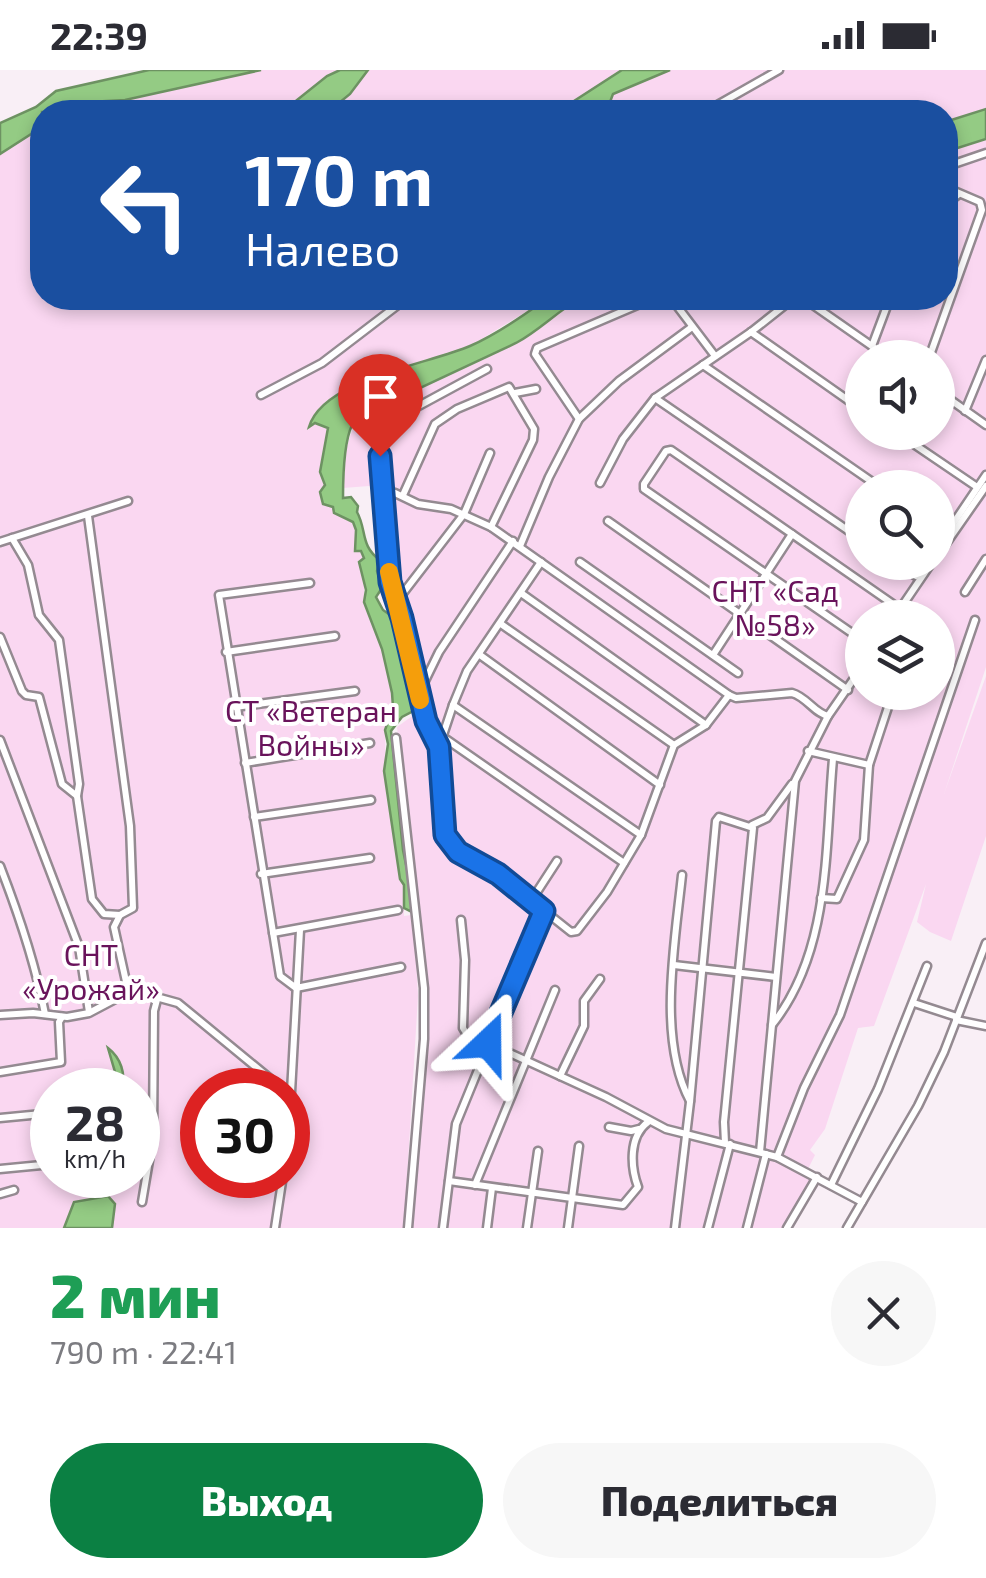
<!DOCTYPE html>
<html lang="ru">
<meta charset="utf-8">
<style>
:root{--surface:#fff;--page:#f7f7f7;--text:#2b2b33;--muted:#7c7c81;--accent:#0b8043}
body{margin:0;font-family:"Exo 2",sans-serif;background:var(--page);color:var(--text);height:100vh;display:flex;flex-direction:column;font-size:38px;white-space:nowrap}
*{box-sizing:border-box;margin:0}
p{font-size:32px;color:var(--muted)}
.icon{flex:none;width:55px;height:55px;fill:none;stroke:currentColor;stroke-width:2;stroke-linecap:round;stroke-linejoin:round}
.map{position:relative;height:1158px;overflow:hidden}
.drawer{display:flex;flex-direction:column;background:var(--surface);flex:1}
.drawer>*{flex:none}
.guide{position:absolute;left:30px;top:30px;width:928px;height:210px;border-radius:40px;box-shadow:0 5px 15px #0003;background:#1a4fa0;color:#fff;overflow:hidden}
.buttons{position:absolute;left:845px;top:270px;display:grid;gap:20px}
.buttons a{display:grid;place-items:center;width:110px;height:110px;border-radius:50%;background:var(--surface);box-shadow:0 5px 15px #0003;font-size:50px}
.speed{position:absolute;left:30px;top:998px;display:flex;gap:20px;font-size:50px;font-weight:700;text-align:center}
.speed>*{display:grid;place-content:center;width:130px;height:130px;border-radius:50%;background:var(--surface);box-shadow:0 5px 15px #0003;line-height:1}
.speed small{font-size:25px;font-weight:400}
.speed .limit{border:15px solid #d22;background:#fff;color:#111}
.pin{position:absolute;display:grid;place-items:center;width:85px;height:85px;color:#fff;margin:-102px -42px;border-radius:50% 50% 50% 0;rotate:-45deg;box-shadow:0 0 10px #0007}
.pin .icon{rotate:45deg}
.me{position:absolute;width:110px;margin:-55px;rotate:23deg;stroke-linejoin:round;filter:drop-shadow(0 0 8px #0008)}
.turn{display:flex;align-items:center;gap:35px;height:210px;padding:0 50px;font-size:45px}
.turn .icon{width:130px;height:130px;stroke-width:2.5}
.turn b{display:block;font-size:70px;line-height:85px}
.round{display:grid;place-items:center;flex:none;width:105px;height:105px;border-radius:52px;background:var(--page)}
.headline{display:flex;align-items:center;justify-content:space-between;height:170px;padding:0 50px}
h1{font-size:60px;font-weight:800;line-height:75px;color:#1e9e55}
.button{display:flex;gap:20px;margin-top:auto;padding:20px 50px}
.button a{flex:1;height:115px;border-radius:60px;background:var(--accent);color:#fff;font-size:40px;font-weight:800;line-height:115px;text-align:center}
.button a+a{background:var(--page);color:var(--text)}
.status{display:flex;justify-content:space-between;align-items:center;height:70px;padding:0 50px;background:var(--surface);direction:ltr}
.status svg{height:28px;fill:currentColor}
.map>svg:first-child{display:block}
.green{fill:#fad7f1;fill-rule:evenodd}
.water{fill:#94cb84;stroke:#6d9262;stroke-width:2.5}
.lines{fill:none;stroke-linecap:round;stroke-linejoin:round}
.street-casing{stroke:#948a91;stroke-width:11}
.street{stroke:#fff;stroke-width:6}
.route-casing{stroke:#114b97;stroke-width:25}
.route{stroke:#1a73e8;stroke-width:18}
.slow{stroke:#f59e0b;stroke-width:18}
.labels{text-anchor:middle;stroke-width:8;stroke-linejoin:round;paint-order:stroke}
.park-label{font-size:30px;fill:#69135b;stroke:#fff}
</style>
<div class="status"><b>22:39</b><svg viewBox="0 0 49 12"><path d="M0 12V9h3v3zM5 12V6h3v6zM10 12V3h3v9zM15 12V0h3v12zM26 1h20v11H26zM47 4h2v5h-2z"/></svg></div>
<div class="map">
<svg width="986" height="1158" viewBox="0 0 986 1158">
<rect width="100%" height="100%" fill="#f9eff6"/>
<!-- green -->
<g class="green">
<path d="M261,0H340L327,6L282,42H63C83,27 108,33 131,28C174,19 217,7 261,0Z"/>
<polygon points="368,0 622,0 557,42 328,42 350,24"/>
<polygon points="670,0 986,0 986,39 945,52 945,42 594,42 610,32 613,24"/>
<path d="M42,57V228H543L542,232L470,276L350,317L315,353L328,358L320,402L325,415L320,422L324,434L334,437L335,443L350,447L356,460L355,467L364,488V532L382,579L392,623L393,637L385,660L386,725L404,815V846L411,845L414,850L418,926L404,1158H112L115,1135L74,1132L64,1158H0V84ZM52,1020H138V1105H52ZM202,1020H288V1105H202Z"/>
<path d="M986,69V597L944,724L986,606V766L951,871L930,862L917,852L926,814L874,956L858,958L825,1059L810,1080L815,1085L805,1105L815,1113L788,1158H410L422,1042L427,926L397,657L422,639L402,542L382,415L343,418C343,385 348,351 376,332L384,335L516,273C540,260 556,242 581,228H945V82ZM862,288H938V362H862ZM862,418H938V492H862ZM862,548H938V622H862Z"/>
</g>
<!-- water -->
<g class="water">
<polygon points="149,0 261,0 125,30 89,32 70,37 63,42 42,42 42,57 0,84 0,53 36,37 56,21"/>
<polygon points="340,0 368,0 350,24 328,42 282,42 327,6"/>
<polygon points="622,0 670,0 613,24 610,32 594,42 557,42"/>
<polygon points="986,39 986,69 945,82 945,52"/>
<path d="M543,228H581C556,242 540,260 516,273L384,335L375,332C367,338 356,345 352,355C344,372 343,409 343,428L351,427L358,436L357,442C367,460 360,476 380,490L377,501L382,518L376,527L383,540L393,547L417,639L402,647L391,661L403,780L414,833L410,841L404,838V815L400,809L384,701L388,674L385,660L393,637L392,623L382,579L364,532L366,520L359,492L364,488L361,481H355L356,460L353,452L334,443L333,437L323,434L320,422L325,415L320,402L328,358L315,353L309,357C323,309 429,294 470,276C495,265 520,248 542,232Z"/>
<path d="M108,978C121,988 126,1004 122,1020H95L102,1006L115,1002Z"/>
<polygon points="108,1126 115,1134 112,1158 64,1158 74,1132"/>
</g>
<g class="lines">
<!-- street casing -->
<g class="street-casing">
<g id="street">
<polyline points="705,42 779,0"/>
<polyline points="945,97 986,83"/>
<polyline points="945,135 959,124"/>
<polyline points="671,228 715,286"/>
<polyline points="803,228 889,288"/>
<polyline points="751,262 862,340"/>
<polyline points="872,276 890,228"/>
<polyline points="929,288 982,140 980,132 945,117"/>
<polyline points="703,295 881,418"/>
<polyline points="938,321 986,355"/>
<polyline points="515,323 536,319"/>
<polyline points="261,325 322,293 407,228"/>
<polyline points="655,328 862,470"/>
<polyline points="965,341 986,290"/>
<polyline points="579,349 535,284 537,278 654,228"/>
<polyline points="896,362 977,417"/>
<polyline points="600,413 623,369 655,328 751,262 794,228"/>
<path d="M384,421L395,423L418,434L451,439L491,457L729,625L736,628L792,623C807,627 814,643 828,646L862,597"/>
<polyline points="403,425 435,354 457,339 509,317 534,359 533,370 491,457"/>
<polyline points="88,446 130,756 133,838 120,845 114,857 127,916 123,925"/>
<polyline points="608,451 848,620"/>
<polyline points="938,456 946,463"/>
<polyline points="12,468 28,495 39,545 59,570 79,714 77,726"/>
<polyline points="0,472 128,431"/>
<polyline points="520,476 549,407 579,349 619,311 692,257"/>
<polyline points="938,476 986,405"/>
<polyline points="938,485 986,416"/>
<polyline points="541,492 467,601 453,635 439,677 443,751 445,765 458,782 498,804 571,862 577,861 607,822 641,765 674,675 706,655 729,625"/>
<polyline points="580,492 738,603"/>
<polyline points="894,492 916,506 926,492"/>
<polyline points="310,513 219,525 280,906 296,918 401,897"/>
<polyline points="965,522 986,489"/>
<polyline points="521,523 706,655"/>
<polyline points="397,531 464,444 490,383"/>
<polyline points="894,548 932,492"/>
<polyline points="501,554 674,675"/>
<polyline points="0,567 22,621 26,625 39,627 62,714 77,726 92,829 104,844 120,845"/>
<polyline points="862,570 644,419 644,414 666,381 671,380 900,539"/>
<polyline points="226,582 335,566"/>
<polyline points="480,585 660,715"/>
<polyline points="713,585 792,464"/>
<polyline points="419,623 439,582 513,471"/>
<polyline points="453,635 641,765"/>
<polyline points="235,637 355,621"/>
<polyline points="443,667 624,793"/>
<polyline points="396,668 424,918 424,969 408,1158"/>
<polyline points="0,670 79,877 89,942"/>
<polyline points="439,677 426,651 402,548 390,512 380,386 391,351 487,299"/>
<polyline points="808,681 869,695"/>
<polyline points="245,693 370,673"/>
<polyline points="254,747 371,730"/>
<polyline points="752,755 767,748 792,714"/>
<path d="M0,796C19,845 35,892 45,944"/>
<polyline points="261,804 370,788"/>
<path d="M682,805C675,873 657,969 690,1031"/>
<polyline points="821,828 837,829 864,770 869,695 893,622"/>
<polyline points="531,831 557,791"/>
<polyline points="461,850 465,890 463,958 466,963 606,1027 666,1059 777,1087 862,1132"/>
<polyline points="273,863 398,840"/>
<polyline points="674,895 776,907"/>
<polyline points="914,933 957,947"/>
<polyline points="0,945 33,943 67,947 89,943 123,925 138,922 178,933 284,1020"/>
<polyline points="956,950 986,956"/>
<path d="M772,955C831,881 825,778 833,689"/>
<polyline points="0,1002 61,992 59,952 62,947"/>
<polyline points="560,1006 584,956 584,931 600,909"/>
<polyline points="0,1048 52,1043"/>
<polyline points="609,1057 631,1061 639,1059"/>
<polyline points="288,1076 300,860"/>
<polyline points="760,1082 795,711 828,646"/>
<polyline points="777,1087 804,1018 840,945 975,550"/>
<polyline points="0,1099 52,1094"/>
<path d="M449,1111L623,1135L638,1117C631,1098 628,1067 648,1052"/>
<polyline points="475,1115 555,920"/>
<polyline points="831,1115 878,1019 927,896"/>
<polyline points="0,1124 14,1120"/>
<polyline points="142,1132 153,1067 154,941 158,926"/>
<polyline points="275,1158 283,1105"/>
<polyline points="443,1158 456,1054 543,841"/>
<polyline points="487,1158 492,1118"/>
<polyline points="527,1158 538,1081"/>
<polyline points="568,1158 579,1076"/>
<polyline points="675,1158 690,1032 716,751 719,747 753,758 724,1052 725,1073"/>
<polyline points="708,1158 730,1074"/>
<polyline points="747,1158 766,1084"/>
<polyline points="787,1158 817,1107"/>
<polyline points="847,1158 918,1036 944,982 986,873"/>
</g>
</g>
<!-- street -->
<use href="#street" class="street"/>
</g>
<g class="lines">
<!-- route casing -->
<g class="route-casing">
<polyline id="route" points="380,386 390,512 402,548 426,651 439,677 445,765 458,782 498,804 544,841 488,973"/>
</g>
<!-- route -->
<use href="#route" class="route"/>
<!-- slow -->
<polyline class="slow" points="389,502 420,630"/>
</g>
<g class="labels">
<!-- park labels -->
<g class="park-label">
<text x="775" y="532">СНТ «Сад<tspan x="775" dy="34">№58»</tspan></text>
<text x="311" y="652">СТ «Ветеран<tspan x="311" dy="34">Войны»</tspan></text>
<text x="91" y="896">СНТ<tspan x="91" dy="34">«Урожай»</tspan></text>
</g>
</g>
</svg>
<div class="buttons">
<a><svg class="icon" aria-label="sound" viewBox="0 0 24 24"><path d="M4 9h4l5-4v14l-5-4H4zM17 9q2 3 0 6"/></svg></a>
<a><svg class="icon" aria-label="search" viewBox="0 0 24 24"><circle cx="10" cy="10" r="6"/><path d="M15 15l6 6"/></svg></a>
<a><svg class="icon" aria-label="layers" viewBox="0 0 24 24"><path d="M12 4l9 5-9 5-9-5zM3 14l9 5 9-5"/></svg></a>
</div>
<div class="speed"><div>28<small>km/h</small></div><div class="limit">30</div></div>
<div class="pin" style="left:380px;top:386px;background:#d93025"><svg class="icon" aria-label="arrive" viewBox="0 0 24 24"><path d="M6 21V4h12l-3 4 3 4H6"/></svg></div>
<svg class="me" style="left:488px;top:973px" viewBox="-20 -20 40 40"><path d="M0-17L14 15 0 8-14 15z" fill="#1a73e8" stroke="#fff" stroke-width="4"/></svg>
<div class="guide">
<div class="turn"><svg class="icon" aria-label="left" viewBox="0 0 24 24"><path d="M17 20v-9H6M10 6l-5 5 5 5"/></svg><div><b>170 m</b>Налево</div></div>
</div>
</div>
<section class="drawer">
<div class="headline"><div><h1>2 мин</h1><p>790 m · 22:41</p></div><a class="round"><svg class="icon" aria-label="close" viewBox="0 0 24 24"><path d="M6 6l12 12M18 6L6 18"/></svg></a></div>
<div class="button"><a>Выход</a><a>Поделиться</a></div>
</section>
